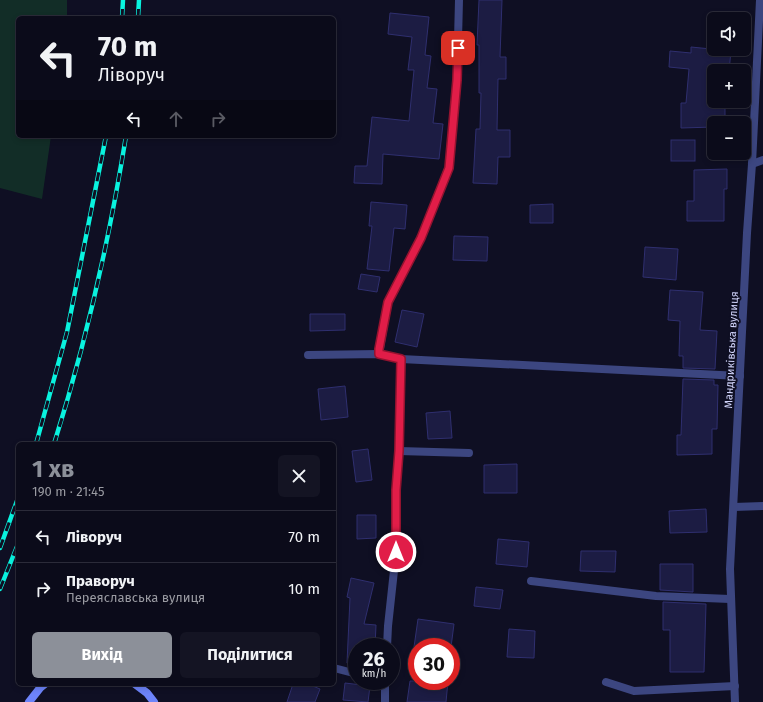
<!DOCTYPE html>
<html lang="uk">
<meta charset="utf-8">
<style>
:root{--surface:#0b0b1a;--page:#141423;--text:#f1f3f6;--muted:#9a9ba2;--line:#2b2b39;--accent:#8c9099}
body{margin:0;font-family:"Fira Sans",sans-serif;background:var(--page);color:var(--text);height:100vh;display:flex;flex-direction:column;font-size:15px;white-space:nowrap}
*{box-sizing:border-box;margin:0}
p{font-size:13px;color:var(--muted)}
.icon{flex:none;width:22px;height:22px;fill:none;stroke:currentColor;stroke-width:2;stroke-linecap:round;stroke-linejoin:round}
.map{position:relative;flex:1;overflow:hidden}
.sheet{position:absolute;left:16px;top:442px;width:320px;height:244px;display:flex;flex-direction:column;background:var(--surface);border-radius:6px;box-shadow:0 2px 6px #0003,0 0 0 1px var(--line)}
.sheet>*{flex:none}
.banner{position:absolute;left:16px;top:16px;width:320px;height:122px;border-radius:6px;box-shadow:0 2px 6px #0003,0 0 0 1px var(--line);background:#0b0b1a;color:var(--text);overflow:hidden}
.fabs{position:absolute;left:707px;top:12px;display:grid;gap:8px}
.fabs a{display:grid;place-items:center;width:44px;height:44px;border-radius:6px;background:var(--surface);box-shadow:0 2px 6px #0003,0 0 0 1px var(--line);font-size:20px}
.speed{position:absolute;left:348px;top:638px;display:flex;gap:8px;font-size:20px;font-weight:700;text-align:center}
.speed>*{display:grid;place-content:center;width:52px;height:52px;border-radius:50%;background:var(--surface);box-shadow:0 2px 6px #0003,0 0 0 1px var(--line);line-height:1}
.speed small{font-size:10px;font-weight:400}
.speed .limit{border:6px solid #d22;background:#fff;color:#111}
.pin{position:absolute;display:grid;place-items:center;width:34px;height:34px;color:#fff;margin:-17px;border-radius:8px;box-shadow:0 2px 6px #0006}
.me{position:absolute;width:44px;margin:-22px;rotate:0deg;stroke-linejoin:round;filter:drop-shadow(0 0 3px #0008)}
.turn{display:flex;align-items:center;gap:14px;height:84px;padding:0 16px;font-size:18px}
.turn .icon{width:52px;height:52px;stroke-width:2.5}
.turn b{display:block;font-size:28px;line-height:34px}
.lanes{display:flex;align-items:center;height:38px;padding:0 16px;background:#0003;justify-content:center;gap:20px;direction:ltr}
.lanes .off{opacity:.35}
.round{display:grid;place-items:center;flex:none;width:42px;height:42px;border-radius:6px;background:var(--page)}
.head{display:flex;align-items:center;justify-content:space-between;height:68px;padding:0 16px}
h1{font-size:24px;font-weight:700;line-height:30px;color:var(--accent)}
.button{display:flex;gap:8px;margin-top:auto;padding:8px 16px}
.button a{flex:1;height:46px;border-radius:6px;background:var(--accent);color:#fff;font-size:16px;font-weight:700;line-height:46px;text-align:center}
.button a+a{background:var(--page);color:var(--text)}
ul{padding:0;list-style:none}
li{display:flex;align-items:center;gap:12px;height:52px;padding:0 16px;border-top:1px solid var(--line)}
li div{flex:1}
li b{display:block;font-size:15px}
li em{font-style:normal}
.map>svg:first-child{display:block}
.green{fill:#122d27}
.building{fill:#1c1c43;stroke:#2f2f6f}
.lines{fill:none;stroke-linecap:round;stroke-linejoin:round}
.lane{stroke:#3c4680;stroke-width:8}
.street{stroke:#3c4680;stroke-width:8}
.secondary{stroke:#6d84fa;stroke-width:8}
.rail-casing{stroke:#09f3df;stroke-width:4.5}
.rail{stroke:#0f0f23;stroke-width:3;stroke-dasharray:9;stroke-linecap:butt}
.route-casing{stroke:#92132f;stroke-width:10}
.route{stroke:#e11d48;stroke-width:7}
.labels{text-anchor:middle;stroke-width:4;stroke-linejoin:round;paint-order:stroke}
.street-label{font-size:11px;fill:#d3d6fd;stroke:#0f0f23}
</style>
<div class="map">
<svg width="763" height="702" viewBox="0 0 763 702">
<rect width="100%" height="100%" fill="#0f0f23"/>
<!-- green -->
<polygon class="green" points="0,0 67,0 67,18 18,18 18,136 51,136 42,199 0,188"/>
<!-- building -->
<g class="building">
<polygon points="479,0 502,0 500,57 506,57 506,79 498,79 497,130 510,130 510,157 498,157 497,184 473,183 476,129 480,129 481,93 479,93 479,45 477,45"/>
<polygon points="390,13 429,17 425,55 431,56 427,88 437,89 433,123 443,124 439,159 383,154 382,184 354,183 355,166 367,166 372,117 409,121 414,70 408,70 412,37 388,34"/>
<polygon points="691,47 731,51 729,71 714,71 714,103 725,102 725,123 714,123 714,127 681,128 681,103 686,103 689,69 669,67 670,51 691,53"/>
<rect x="671" y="140" width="24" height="21"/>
<polygon points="727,169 727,189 724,189 724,221 687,221 687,201 694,201 694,170"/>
<polygon points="371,202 407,205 405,229 394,228 389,271 367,269 372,226 369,226"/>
<polygon points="553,204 553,223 530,223 530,205"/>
<polygon points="454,236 488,237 487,261 453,260"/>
<polygon points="645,247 678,249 676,280 643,277"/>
<polygon points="361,274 380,277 377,292 358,289"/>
<polygon points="670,290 703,292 700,330 717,331 715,369 683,368 683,356 679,356 680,321 668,320"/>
<polygon points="402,310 424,314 417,347 395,342"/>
<polygon points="310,314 345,314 345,330 310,331"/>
<polygon points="683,379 714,380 714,385 718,385 717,429 712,429 712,454 677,455 677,435 681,435"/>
<polygon points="345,386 348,417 321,420 318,389"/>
<polygon points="450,411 452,438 428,439 426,413"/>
<polygon points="368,449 372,480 356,482 352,451"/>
<polygon points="517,464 517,493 484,493 484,465"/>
<polygon points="706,509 707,532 670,533 669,511"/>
<polygon points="357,515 376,515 376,538 357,539"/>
<polygon points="498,539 529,542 527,567 496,564"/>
<polygon points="581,551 616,551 615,572 580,571"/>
<polygon points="660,564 693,564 693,592 660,590"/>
<polygon points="351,578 374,583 364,624 376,625 375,647 357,647 355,664 347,663 350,598 347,597"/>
<polygon points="476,587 503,590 500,609 474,606"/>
<polygon points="663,602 706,604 704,672 670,672 670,630 663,630"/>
<polygon points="418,619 454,624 451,647 414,647"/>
<polygon points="509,629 535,631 534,658 507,657"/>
<polygon points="410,681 448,681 446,702 407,702"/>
<polygon points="345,683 370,686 368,702 343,700"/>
<polygon points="293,684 308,684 320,689 315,702 287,702"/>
</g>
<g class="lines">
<!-- lane -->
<g class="lane">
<polyline points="752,164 763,160"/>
<polyline points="399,451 469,453"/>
<polyline points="734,507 763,506"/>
<polyline points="531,581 656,596 730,599"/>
<polyline points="334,668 357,674"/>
<polyline points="606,682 634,691 735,686"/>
</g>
<!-- street -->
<g class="street">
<polyline points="379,354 388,302 421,238 449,167 457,80 459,0"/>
<polyline points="308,355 379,354 401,359 740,376"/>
<polyline points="387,647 388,626 396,552 396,490 399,451 401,359"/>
<polyline points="385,702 385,681"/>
<polyline points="735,702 730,569 747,233 752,164 760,0"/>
</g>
<!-- secondary -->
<g class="secondary">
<polyline points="135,684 147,693 154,702"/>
<polyline points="29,702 40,688 45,684"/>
</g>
<!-- rail casing -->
<g class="rail-casing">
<g id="rail">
<polyline points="122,18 123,0"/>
<polyline points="138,18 139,0"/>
<polyline points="36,444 67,332 106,136"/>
<path d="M54,444C86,343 109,241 126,136"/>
<polyline points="0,548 18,498"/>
<polyline points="0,589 18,544"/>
</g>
</g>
<!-- rail -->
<use href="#rail" class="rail"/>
</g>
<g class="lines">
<!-- route casing -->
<g class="route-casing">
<polyline id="route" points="396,552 396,490 399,451 401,359 379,354 379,349 388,302 421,238 449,168 457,80 458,48"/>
</g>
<!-- route -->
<use href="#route" class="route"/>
</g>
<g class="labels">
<!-- street labels -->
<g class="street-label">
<text transform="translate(731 350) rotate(-87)" y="4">Мандриківська вулиця</text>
</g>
</g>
</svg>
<div class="fabs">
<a><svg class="icon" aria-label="sound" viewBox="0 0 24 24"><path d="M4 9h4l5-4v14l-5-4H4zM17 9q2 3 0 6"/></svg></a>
<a>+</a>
<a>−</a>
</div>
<div class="speed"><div>26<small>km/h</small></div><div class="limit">30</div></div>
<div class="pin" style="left:458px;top:48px;background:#d93025"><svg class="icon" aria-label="arrive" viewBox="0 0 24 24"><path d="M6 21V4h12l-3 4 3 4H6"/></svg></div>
<svg class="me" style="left:396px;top:552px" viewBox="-20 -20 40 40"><circle r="17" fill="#e11d48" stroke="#fff" stroke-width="3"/><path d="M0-11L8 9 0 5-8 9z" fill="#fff"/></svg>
<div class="banner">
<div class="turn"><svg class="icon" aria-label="left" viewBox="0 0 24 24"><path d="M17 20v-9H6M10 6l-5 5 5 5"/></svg><div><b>70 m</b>Ліворуч</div></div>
<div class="lanes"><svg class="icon" aria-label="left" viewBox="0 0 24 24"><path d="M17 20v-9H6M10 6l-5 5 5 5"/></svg><svg class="icon off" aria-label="ahead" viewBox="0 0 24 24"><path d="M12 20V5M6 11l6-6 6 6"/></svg><svg class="icon off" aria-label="right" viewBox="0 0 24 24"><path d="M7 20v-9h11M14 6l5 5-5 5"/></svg></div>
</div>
<section class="sheet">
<div class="head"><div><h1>1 хв</h1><p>190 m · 21:45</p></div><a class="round"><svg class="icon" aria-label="close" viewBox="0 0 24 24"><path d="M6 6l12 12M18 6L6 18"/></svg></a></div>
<ul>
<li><svg class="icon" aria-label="left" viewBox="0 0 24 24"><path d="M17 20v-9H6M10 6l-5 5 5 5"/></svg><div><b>Ліворуч</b></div><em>70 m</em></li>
<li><svg class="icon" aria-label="right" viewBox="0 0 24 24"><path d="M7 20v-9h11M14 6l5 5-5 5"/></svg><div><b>Праворуч</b><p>Переяславська вулиця</p></div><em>10 m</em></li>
</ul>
<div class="button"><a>Вихід</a><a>Поділитися</a></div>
</section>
</div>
